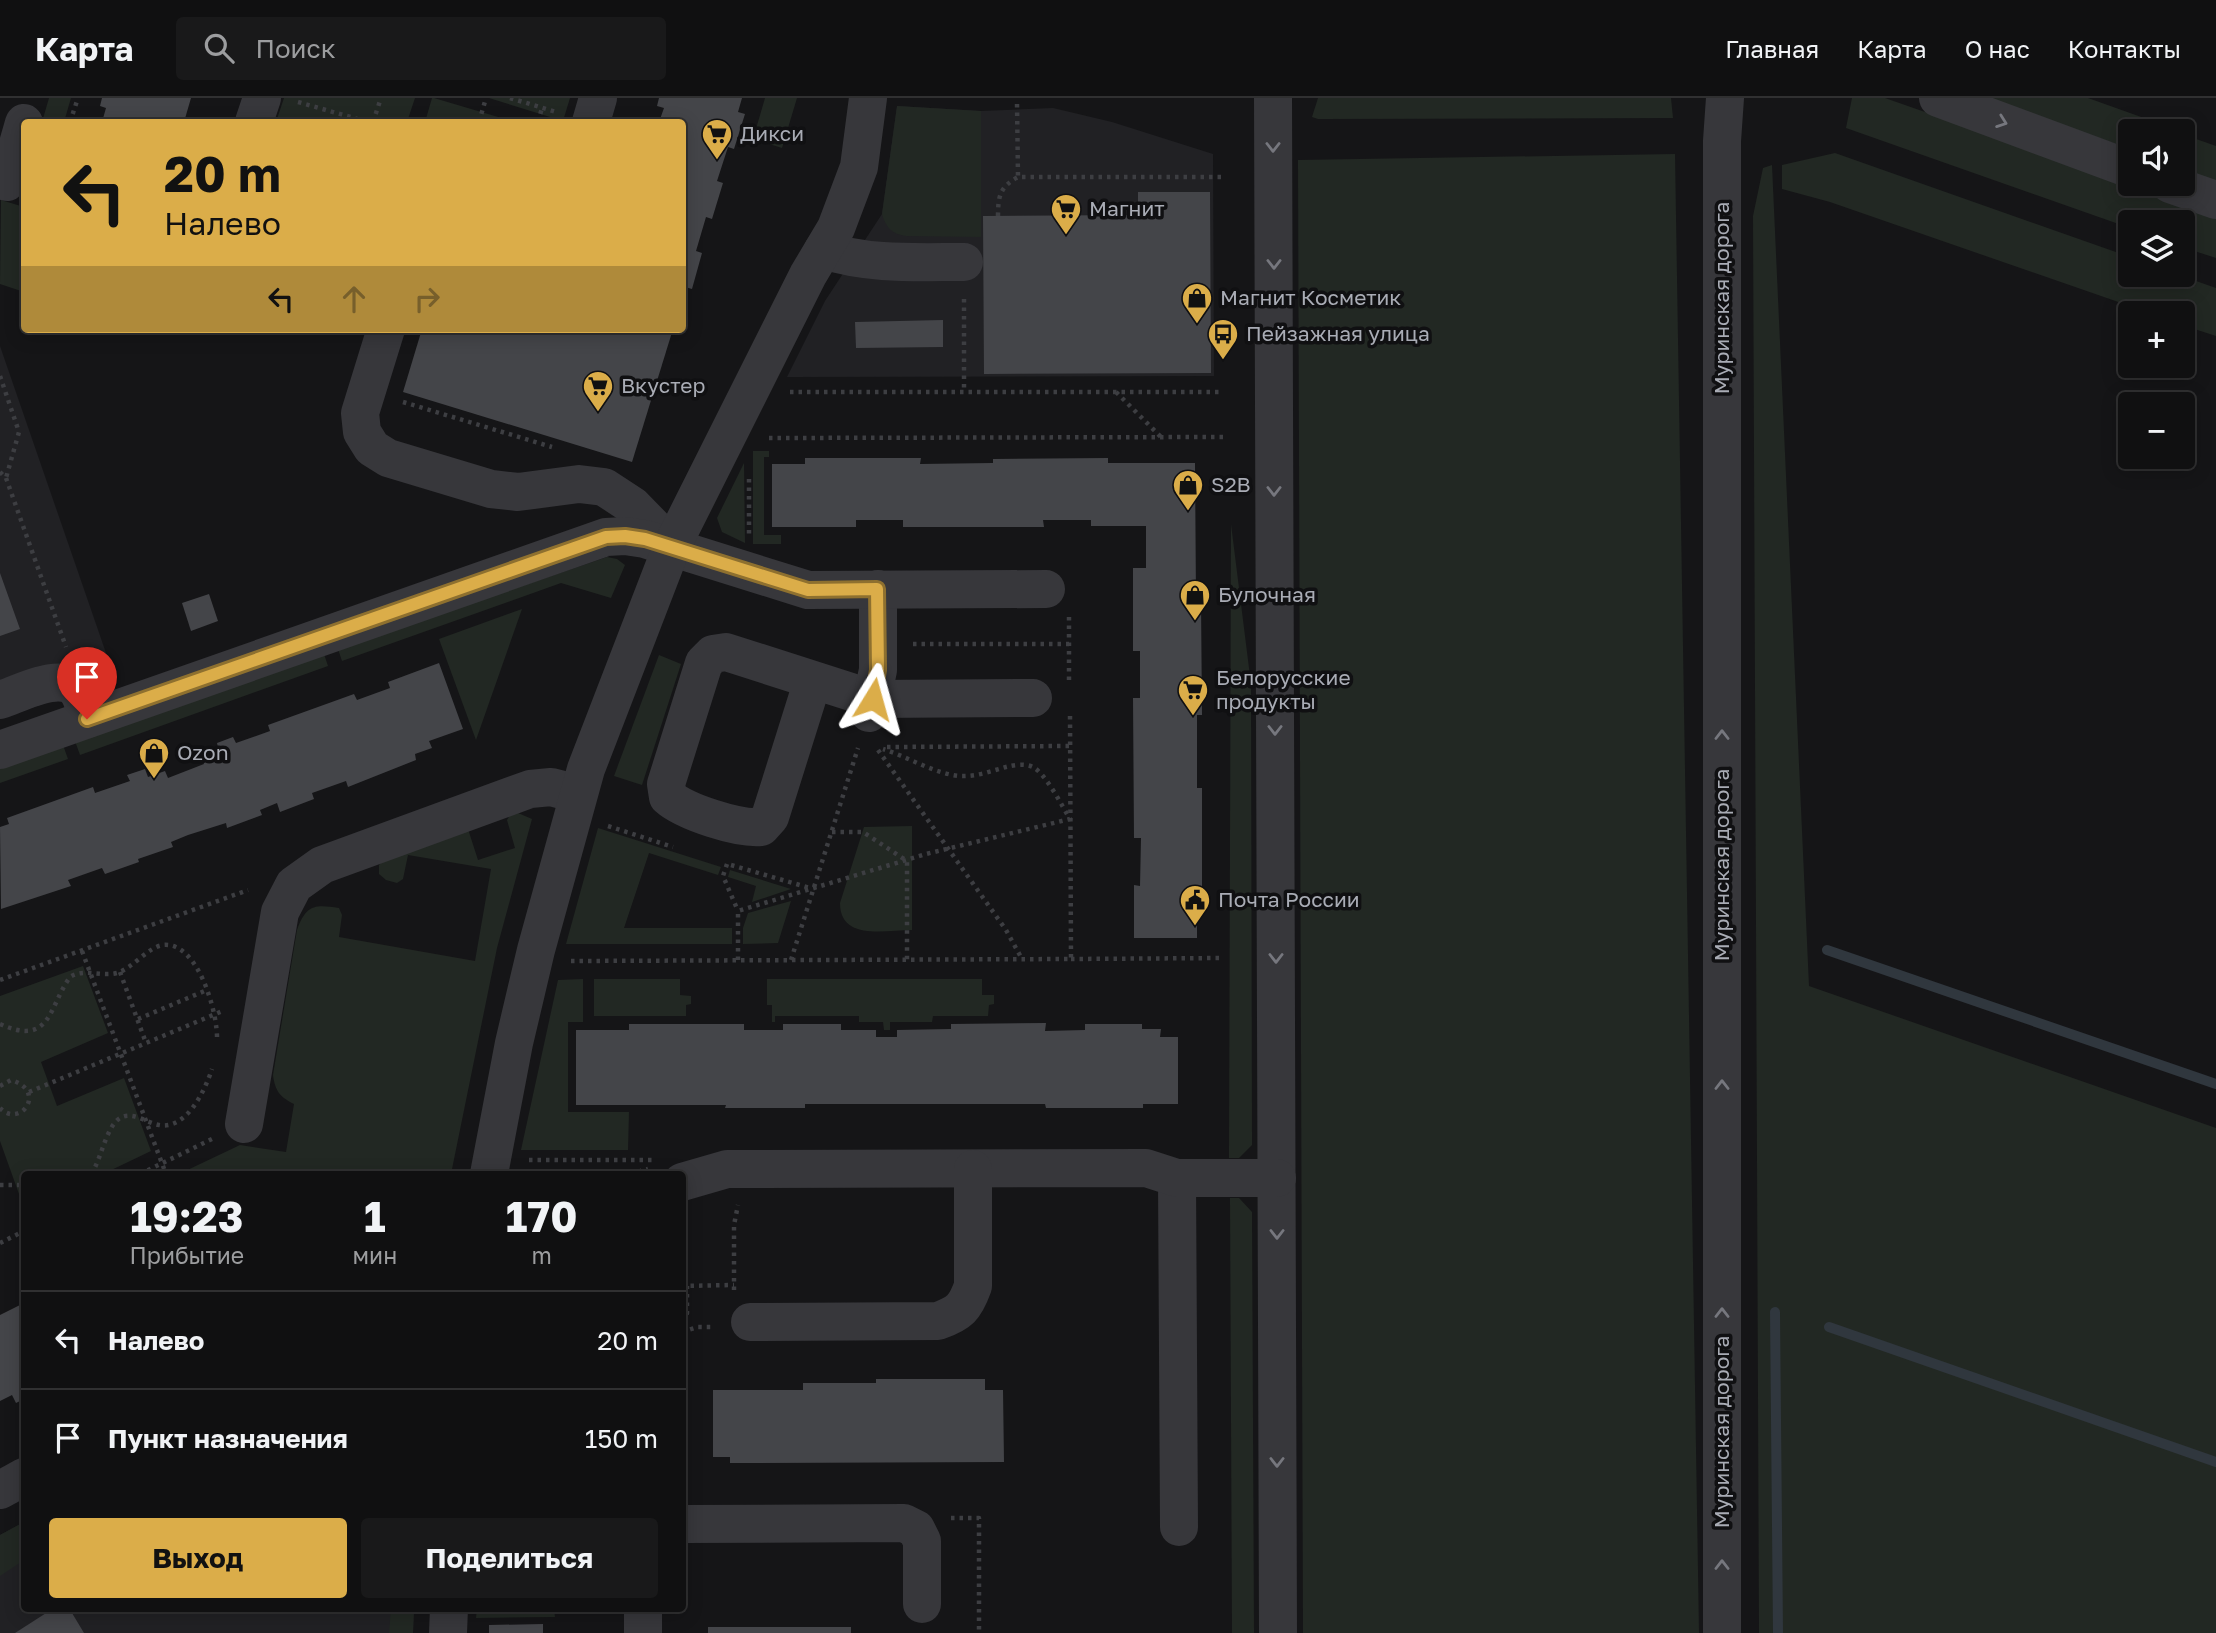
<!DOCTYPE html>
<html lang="ru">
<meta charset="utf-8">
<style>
:root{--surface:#101011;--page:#19191a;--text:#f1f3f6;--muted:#9c9d9f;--line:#303031;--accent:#dbad49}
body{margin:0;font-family:"Golos Text",sans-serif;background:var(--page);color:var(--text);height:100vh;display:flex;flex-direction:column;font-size:26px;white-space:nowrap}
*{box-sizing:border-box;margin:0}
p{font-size:23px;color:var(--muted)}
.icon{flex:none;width:38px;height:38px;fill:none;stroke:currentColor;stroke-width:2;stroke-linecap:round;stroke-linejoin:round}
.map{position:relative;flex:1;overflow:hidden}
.drawer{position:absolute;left:21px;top:1073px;width:665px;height:441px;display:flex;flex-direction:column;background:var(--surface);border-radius:7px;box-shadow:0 4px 18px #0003,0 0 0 2px var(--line)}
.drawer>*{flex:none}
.banner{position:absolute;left:21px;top:21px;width:665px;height:214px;border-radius:7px;box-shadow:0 4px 18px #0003,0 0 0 2px var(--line);background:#dbad49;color:#111;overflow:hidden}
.controls{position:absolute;left:2118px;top:21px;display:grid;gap:14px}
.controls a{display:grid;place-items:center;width:77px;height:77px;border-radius:7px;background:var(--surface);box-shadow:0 4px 18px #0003,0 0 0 2px var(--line);font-size:35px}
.pin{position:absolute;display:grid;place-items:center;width:60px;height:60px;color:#fff;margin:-72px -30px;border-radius:50% 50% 50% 0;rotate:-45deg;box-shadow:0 0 7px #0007}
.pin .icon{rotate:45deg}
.me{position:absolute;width:77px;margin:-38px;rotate:8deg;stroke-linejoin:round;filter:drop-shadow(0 0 5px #0008)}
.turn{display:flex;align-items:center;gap:24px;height:147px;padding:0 28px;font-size:32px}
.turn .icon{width:91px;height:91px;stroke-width:2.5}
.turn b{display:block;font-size:49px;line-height:60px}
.lanes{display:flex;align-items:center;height:66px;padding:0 28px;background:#0003;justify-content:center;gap:35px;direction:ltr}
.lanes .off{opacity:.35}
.eta{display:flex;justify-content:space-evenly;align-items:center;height:119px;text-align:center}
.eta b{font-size:42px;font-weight:700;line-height:49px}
.primary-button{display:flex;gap:14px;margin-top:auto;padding:14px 28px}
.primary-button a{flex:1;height:80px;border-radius:7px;background:var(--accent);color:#111;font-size:28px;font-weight:700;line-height:80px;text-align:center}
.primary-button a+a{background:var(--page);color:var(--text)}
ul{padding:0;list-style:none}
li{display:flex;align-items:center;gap:21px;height:98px;padding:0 28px;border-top:2px solid var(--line)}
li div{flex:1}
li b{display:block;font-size:26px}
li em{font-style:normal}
header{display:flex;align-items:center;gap:42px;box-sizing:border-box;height:98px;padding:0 35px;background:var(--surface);border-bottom:2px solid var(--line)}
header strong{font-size:33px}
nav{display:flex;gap:38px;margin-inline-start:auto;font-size:24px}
.search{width:490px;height:63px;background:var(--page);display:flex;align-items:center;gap:18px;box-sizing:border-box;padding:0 24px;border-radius:7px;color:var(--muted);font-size:26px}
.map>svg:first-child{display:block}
.built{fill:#212124}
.green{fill:#222823}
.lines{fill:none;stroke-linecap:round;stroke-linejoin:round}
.stream{stroke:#30373e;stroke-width:10}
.building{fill:#444549}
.path{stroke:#3d3e42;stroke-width:4.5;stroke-dasharray:3.5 5;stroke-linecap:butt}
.minor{stroke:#37373b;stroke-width:38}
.oneway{stroke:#76777e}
.route-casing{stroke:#8e702f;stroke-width:18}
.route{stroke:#dbad49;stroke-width:12}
.labels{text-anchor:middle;stroke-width:7;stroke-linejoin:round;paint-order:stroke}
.poi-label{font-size:21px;fill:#a9acb5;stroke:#101012;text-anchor:start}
.street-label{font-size:21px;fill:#a9acb5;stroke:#101012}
</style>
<header>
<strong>Карта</strong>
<div class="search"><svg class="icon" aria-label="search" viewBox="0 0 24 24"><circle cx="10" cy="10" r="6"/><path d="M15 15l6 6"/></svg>Поиск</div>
<nav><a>Главная</a><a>Карта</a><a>О нас</a><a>Контакты</a></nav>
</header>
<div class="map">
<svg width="2216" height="1535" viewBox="0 0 2216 1535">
<rect width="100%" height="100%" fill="#151517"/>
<!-- built -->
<g class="built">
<polygon points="897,8 981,13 1053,10 1112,24 1213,56 1214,278 787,279 825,203 882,116"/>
<polygon points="0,248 115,581 0,621"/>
<polygon points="24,1424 24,1510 414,1510 413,1535 0,1535 0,1437"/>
</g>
<!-- green -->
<g class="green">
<polygon points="49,0 71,0 64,24 42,24"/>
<polygon points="284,0 415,0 407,24 276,24"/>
<polygon points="432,0 434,0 515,24 425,24"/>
<polygon points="489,0 570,0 563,23"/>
<polygon points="765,0 797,0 782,50 753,41"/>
<polygon points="1318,0 1671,0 1673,20 1318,21 1312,19"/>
<polygon points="1852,0 1885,0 2216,116 2216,160 2182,149 2182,124 2130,124 2130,130 1846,30"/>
<polygon points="1987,0 2088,0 2144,20 2140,33 2130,33 2130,51"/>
<path d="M897,8L981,13V139L906,138C892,136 886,130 882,116Z"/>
<polygon points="2182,36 2216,48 2216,88 2182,76"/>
<polygon points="1835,55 2130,159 2130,177 2179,177 2216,190 2216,238 2182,227 2182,215 2150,215 1830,104 1782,91 1782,67"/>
<polygon points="1675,56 1699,1535 1303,1535 1298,62"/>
<polygon points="1772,67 1809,888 2216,1030 2216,1535 1759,1535 1753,118 1763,70"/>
<polygon points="1,102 24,109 24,194 0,186"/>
<polygon points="753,353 769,353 769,359 764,359 764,437 781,437 781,446 753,446"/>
<polygon points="744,365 745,445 722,434 717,420"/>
<polygon points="1231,426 1251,586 1252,1047 1239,1060 1229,1060"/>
<polygon points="607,459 617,461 625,467 611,500 561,485 342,563 338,551"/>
<polygon points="522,511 476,642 439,541"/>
<polygon points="324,556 328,568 80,657 75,643"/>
<polygon points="659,557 681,566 642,687 614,678"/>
<polygon points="63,647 68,661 0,685 0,670"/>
<path d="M518,715L532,721L497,850L451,1076H179L240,1047L286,1054L294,1006C280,999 275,993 273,977L297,832C306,807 314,806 339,810L342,817L339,839L475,863L491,771L408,757L403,781L397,785L386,782L379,776V767L385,760L468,731L478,762L515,750L507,722L510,717Z"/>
<path d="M912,728V832C885,832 840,843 840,805L864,729Z"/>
<polygon points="598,730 721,769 718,777 649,755 624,830 732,830 732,846 566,846"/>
<polygon points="730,772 791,791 752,804 756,788 728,779"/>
<polygon points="791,803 778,845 743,846 743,830 748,815"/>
<polygon points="83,868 108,935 41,964 57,1008 124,980 151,1053 103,1076 24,1076 24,1110 0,1043 0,898"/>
<polygon points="583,881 583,924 568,924 568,1014 629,1014 628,1052 521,1052 558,882"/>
<polygon points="594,881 680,881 680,897 691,898 691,906 686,907 686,918 594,918"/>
<polygon points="767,881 982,881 982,897 994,897 994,906 989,907 988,918 933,918 932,924 890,924 890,932 884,932 883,924 859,924 859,918 775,918 775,924 772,924 772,907 767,907"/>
<polygon points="1230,1100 1239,1100 1252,1114 1254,1535 1232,1535"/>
<polygon points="24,1424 24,1462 0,1478 0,1437"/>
<polygon points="391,1510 414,1510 413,1535 389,1535"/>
<polygon points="477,1510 554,1510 555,1519 476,1520"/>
</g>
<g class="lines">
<!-- stream -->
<g class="stream">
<polyline points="1827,852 2216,986"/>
<polyline points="1775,1214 1778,1535"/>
<polyline points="1829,1229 2216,1364"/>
</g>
</g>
<!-- building -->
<g class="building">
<polygon points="102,0 191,0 184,24 102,24 106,10 100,8"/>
<polygon points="659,0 742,0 738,14 745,16 734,51 728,49 717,83 723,85 712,121 706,119 696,153 702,155 692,191 685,189 683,196 682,24 659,24 664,10 657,8"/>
<polygon points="1138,94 1210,94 1211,275 984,276 983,118 1138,117"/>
<polygon points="943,222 943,249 856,250 855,224"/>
<polygon points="422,231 673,231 632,364 403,294"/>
<polygon points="805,360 921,360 920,366 993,365 993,361 1108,360 1108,365 1195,365 1196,502 1201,502 1202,617 1197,617 1197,690 1202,690 1202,805 1197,805 1197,840 1134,840 1134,787 1140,788 1141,740 1134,740 1133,600 1140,600 1140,553 1133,553 1133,470 1146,470 1146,428 1091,428 1091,422 1043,422 1044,429 903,429 903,422 856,422 856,429 772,429 772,366 805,366"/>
<polygon points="0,475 20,531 0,538"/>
<polygon points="209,496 218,523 191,533 182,505"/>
<polygon points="439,565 463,631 429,643 432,650 415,656 416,662 348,689 346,683 312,695 314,701 280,714 277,705 260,712 262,717 227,730 226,725 188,737 171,744 173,749 138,761 139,764 105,776 102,770 68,782 71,788 1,811 0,729 9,726 7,720 93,689 95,695 130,683 127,677 145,671 148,679 165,673 168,680 204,666 202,660 219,654 217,645 233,639 236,645 270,633 268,627 354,596 357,602 390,590 388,584"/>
<polygon points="1046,925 1045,933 1085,932 1085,926 1142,926 1142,931 1161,931 1160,939 1178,939 1178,1006 1143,1006 1143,1010 1046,1010 1045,1006 805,1006 805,1010 725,1010 726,1007 576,1007 576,932 629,932 629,926 744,926 744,932 783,932 783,926 841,926 841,932 876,932 876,939 897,939 897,932 951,931 951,926"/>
<polygon points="24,1205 24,1301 16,1305 12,1297 0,1303 0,1217"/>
<polygon points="876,1281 985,1281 985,1292 1003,1292 1004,1364 730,1365 730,1359 713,1359 713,1292 803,1292 803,1285 876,1285"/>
<polygon points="54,1510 69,1510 84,1535 15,1535"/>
<polygon points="543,1526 543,1535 489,1535 489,1527"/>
<rect x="708" y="1529" width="143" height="6"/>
</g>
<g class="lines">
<!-- path -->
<g class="path">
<polyline points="510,0 556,14"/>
<polyline points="298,4 368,24"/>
<polyline points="1017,6 1018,79"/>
<polyline points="70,24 78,0"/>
<polyline points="373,24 381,0"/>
<polyline points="479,24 486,0"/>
<polyline points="538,24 542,10"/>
<path d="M998,118C998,98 1000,89 1018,79H1222"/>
<polyline points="964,201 964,294"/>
<polyline points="0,278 19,334 6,380"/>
<polyline points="790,294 1223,294"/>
<polyline points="1116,294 1161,339"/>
<polyline points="403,304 552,349"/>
<polyline points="769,340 1223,339"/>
<polyline points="0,374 6,380 66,549"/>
<polyline points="749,381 749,436"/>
<polyline points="1069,519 1069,587"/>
<polyline points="913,546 1069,546"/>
<polyline points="887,649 1070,648"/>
<polyline points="878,652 1006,832 1022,861"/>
<polyline points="608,728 673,749"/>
<polyline points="832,734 863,734 907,763 907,862"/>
<polyline points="727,766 723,778 738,813"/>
<polyline points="731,767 810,790"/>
<polyline points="82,853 166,1076"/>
<polyline points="1071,861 1222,860"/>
<path d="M738,862V813L926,756L1070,721C1062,708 1046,676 1033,669C1025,665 1014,667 1006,669C991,673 976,679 959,678C933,675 908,659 883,651"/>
<polyline points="791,862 858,650"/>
<polyline points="571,863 1071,861 1070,614"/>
<polyline points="120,874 146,945"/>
<polyline points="0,882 248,792"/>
<polyline points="138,921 207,892"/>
<path d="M0,926C51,949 48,910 70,879C84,870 101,879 117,875C133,870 148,849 163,847C198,843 218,915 217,942"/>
<path d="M0,988L11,982C48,993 20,1031 0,1010"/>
<polyline points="29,994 225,912"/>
<polyline points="529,1062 653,1062"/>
<path d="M91,1076C102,1061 106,1026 122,1019C134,1014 147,1025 159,1027C187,1032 205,992 212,971"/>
<polyline points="140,1076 212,1041"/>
<polyline points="630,1076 648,1071"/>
<polyline points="0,1087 24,1087"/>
<polyline points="0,1145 24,1133"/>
<polyline points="682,1188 734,1187"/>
<polyline points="734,1192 734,1127 738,1107"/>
<polyline points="683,1233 687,1215 687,1188"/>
<polyline points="682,1234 698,1229 712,1229"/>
<polyline points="951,1420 979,1420 979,1535"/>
</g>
<!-- minor -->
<g class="minor">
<polyline points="1273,0 1278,1535"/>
<polyline points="1938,0 2130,71"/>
<polyline points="254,24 262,0"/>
<polyline points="591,24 598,0"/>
<polyline points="7,84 24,25"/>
<polyline points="2170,86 2216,102"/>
<path d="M823,152C869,167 916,164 964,164"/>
<polyline points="386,231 360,315 362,334 372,350 388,360 491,391 518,394 579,386 604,389 633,408 672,448"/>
<path d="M813,582L770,719L761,729C738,731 685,714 668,699L666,686L704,565L713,556L726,554L873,601L1033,600"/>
<path d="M0,602C19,596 64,571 78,594C83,601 85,613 87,621"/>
<polyline points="869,615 878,572 878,491"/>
<polyline points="0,652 606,439 625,438 645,441 808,492 1046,491"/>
<polyline points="244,1026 280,814 294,787 322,767 530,691 551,689 578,696"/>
<polyline points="489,1076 514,945 536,852 586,671 672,448 808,177 836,130 859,69 868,0"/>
<polyline points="1177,1080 1179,1429"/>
<polyline points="682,1084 727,1071 738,1071 1146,1070 1177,1080 1277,1080"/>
<path d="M750,1224L938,1223C960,1215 965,1210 973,1188V1071"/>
<polyline points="0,1392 24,1379"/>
<polyline points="682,1426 904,1425 916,1431 922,1443 922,1506"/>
<polyline points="448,1535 449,1510"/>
<polyline points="643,1535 643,1510"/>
<polyline points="1722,1535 1722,43 1725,0"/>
</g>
</g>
<!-- one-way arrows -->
<defs><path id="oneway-chevron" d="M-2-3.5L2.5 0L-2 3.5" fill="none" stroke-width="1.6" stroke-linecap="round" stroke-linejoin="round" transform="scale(1.75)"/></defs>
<g class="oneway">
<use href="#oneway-chevron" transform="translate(2002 24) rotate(20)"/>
<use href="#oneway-chevron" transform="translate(1273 49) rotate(90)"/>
<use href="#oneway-chevron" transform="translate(1274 166) rotate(90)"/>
<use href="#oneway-chevron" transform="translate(1274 393) rotate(90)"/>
<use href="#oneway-chevron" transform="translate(1275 632) rotate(90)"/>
<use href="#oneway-chevron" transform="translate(1722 637) rotate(-90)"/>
<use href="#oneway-chevron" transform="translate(1276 860) rotate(90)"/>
<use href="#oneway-chevron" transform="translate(1722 987) rotate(-90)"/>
<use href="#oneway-chevron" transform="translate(1277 1136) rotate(90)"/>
<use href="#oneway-chevron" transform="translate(1722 1215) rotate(-90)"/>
<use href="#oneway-chevron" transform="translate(1277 1364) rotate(90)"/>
<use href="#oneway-chevron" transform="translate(1722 1467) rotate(-90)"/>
</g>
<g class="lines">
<!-- route casing -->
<g class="route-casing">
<polyline id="route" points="87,621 606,439 625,438 645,441 808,492 877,491 878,572 873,601"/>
</g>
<!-- route -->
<use href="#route" class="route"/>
</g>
<!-- icons -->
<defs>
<g id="supermarket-pin" transform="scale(1.575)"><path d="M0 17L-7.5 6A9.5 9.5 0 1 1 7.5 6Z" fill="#dbad49" stroke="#101012"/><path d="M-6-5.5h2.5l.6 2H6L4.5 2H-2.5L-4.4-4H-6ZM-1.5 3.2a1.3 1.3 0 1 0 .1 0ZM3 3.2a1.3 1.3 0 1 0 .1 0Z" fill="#111"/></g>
<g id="shop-pin" transform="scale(1.575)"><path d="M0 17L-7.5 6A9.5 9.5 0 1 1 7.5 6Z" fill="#dbad49" stroke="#101012"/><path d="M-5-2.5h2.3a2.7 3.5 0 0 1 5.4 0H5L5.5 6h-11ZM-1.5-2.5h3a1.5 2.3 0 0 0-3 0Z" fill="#111"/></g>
<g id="bus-pin" transform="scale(1.575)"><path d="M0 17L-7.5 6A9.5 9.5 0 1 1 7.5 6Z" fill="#dbad49" stroke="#101012"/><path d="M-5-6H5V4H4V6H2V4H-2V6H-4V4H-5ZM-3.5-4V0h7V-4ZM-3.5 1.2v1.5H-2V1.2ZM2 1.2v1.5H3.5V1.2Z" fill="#111"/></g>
<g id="civic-pin" transform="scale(1.575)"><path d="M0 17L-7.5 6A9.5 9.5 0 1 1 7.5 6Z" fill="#dbad49" stroke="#101012"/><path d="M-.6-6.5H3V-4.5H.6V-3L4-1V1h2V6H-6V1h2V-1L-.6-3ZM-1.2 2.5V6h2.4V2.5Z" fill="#111"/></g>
</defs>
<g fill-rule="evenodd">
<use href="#supermarket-pin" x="717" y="36"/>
<use href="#supermarket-pin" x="1066" y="111"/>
<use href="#shop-pin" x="1197" y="200"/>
<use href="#bus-pin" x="1223" y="236"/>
<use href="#supermarket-pin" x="598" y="288"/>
<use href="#shop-pin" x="1188" y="387"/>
<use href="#shop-pin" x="1195" y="497"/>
<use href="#supermarket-pin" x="1193" y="592"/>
<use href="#shop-pin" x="154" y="655"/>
<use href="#civic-pin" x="1195" y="802"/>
</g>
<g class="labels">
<!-- poi labels -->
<g class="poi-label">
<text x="740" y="43">Дикси</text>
<text x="1089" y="118">Магнит</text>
<text x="1220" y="207">Магнит Косметик</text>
<text x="1246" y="243">Пейзажная улица</text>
<text x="621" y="295">Вкустер</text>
<text x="1211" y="394">S2B</text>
<text x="1218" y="504">Булочная</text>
<text x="1216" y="587">Белорусские<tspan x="1216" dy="24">продукты</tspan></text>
<text x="177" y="662">Ozon</text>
<text x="1218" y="809">Почта России</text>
</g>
<!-- street labels -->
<g class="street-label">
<text transform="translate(1722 200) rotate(-90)" y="7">Муринская дорога</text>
<text transform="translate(1722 767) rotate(-90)" y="7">Муринская дорога</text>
<text transform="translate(1722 1334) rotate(-90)" y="7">Муринская дорога</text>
</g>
</g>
</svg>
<div class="controls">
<a><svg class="icon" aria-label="sound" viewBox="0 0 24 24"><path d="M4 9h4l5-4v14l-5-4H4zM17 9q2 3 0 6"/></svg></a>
<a><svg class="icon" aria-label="layers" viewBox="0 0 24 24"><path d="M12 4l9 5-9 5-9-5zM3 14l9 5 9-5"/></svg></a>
<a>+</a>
<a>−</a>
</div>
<div class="pin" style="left:87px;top:621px;background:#d93025"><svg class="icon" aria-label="arrive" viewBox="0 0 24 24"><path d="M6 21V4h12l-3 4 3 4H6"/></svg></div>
<svg class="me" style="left:873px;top:601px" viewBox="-20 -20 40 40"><path d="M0-17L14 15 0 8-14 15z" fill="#dbad49" stroke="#fff" stroke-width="4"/></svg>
<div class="banner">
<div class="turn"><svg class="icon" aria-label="left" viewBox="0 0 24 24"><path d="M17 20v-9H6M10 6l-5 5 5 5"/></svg><div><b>20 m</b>Налево</div></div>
<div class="lanes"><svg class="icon" aria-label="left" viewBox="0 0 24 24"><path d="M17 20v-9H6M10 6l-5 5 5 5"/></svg><svg class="icon off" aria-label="ahead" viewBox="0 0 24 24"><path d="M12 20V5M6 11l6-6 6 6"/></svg><svg class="icon off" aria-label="right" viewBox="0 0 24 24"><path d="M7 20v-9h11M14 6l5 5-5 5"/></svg></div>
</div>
<section class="drawer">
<div class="eta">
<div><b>19:23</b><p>Прибытие</p></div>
<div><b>1</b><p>мин</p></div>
<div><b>170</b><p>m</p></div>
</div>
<ul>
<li><svg class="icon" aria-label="left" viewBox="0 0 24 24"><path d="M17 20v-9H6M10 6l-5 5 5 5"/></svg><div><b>Налево</b></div><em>20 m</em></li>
<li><svg class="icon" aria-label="arrive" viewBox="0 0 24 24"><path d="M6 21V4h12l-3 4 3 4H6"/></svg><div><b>Пункт назначения</b></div><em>150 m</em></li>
</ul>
<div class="primary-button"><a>Выход</a><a>Поделиться</a></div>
</section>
</div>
